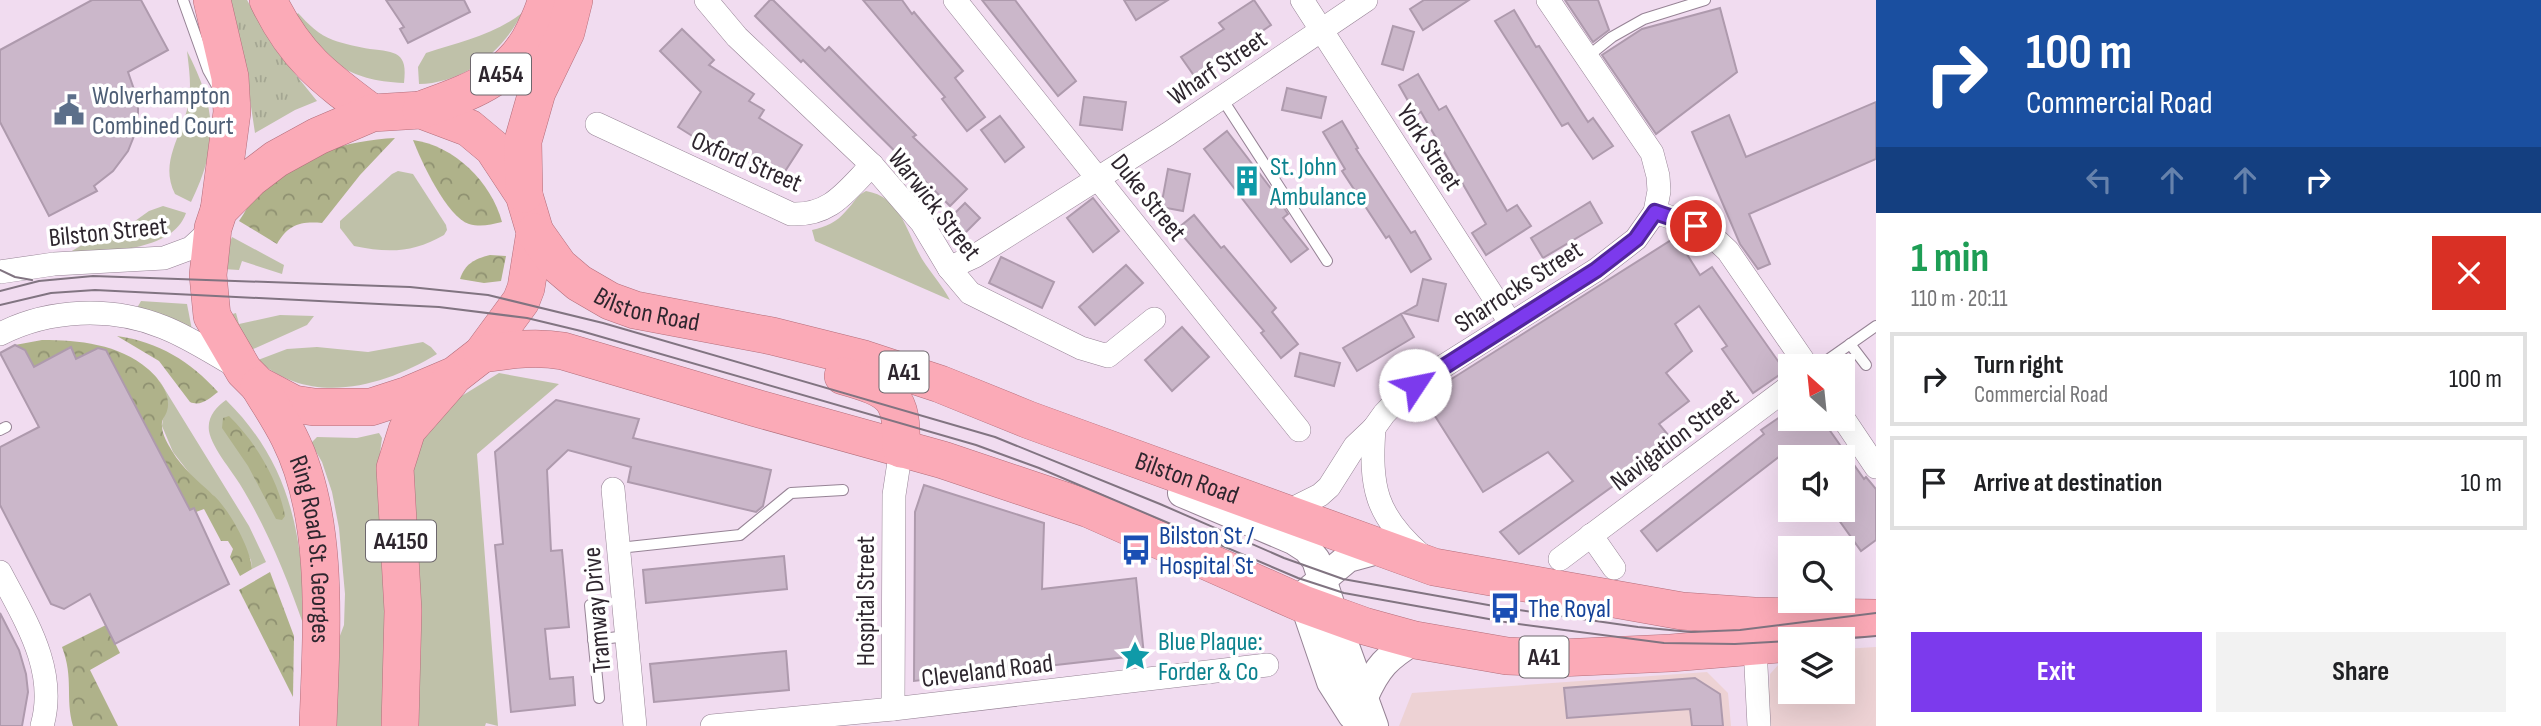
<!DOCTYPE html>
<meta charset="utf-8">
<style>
:root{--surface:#fff;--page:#f2f2f2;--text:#202124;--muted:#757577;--line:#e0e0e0;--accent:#7c3aed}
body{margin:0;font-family:"Sofia Sans Condensed",sans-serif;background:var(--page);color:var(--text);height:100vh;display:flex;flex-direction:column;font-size:26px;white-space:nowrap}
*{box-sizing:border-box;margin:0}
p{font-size:23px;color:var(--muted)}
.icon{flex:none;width:38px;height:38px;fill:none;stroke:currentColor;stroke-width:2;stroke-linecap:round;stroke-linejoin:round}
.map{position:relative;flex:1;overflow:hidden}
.sheet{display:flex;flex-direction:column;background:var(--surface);width:665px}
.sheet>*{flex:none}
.hud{background:#1a4fa0;color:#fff;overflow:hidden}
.needle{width:46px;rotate:333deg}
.tools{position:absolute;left:1778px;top:354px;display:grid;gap:14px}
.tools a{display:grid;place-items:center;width:77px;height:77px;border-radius:0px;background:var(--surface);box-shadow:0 7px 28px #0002;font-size:35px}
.pin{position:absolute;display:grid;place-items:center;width:60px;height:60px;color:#fff;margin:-30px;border:4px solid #fff;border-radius:50%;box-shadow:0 2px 7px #0007}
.me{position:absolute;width:77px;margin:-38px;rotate:56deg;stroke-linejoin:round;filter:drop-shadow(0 0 5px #0008)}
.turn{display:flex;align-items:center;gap:24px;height:147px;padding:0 35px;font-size:32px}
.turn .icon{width:91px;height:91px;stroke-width:2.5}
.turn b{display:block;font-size:49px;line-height:60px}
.lanes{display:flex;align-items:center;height:66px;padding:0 35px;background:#0003;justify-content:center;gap:35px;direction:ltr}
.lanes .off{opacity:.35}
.round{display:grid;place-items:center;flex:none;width:74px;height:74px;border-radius:0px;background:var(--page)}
.summary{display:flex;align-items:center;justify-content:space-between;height:119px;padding:0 35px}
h1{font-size:42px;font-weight:700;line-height:52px;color:#1e9e55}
.button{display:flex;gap:14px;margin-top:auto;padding:14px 35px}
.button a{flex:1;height:80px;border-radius:0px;background:var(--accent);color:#fff;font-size:28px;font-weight:700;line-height:80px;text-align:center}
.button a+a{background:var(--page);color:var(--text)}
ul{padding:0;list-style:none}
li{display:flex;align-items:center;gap:21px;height:94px;margin:0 14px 10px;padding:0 21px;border:4px solid var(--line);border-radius:0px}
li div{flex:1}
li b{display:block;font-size:26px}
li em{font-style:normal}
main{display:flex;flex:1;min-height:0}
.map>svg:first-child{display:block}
.commercial{fill:#edd2d4}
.green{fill:#bfc1a9}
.forest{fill:url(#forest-crowns)}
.park{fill:url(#park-tufts)}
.building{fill:#cbb7ca;stroke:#ae9aad;stroke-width:2}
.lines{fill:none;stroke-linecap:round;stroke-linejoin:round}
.service-casing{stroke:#968395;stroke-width:12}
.minor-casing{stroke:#968395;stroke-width:24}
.tertiary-casing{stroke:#968395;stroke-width:30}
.trunk-casing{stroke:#b36e7b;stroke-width:38}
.service{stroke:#fff;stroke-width:10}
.minor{stroke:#fff;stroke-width:23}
.tertiary{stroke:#fff;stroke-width:28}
.trunk{stroke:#fbaab7;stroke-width:37}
.tram{stroke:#817481;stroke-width:2}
.route-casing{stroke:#51269a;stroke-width:18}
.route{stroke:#7c3aed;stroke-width:12}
.labels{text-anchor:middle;stroke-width:7;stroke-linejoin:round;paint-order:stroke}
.shield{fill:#fff;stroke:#6d676d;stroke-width:2}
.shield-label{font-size:24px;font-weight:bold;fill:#2e262e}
.street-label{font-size:26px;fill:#2e262e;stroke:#fff}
.service-label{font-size:26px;fill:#4e5e75;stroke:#fff;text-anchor:start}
.culture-label{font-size:26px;fill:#0d838f;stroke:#fff;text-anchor:start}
.transit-label{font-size:26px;fill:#164399;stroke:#fff;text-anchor:start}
</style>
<main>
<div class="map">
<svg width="1876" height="726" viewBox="0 0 1876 726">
<defs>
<pattern id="forest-crowns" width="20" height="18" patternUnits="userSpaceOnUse" patternTransform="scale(1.75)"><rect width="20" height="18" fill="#afb28a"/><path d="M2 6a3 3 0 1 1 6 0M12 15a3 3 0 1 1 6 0" fill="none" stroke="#8f9171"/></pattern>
<pattern id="park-tufts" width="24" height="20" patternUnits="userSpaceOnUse" patternTransform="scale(1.75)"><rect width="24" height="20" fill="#bfc1a9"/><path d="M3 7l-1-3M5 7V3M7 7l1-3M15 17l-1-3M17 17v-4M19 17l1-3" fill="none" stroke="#a4a692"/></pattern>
</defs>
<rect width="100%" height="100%" fill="#f1dcf0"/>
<!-- commercial -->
<g class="commercial">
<polygon points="1876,647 1876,726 1767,726 1770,674 1789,653 1790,691 1843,691 1843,649"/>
<polygon points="1707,672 1728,693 1731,726 1399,726 1412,693"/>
</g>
<!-- green -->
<g class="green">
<path d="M298,13C308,24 319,35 333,40C344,44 358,47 370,49C396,52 408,52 404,83C345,80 328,62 296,15Z"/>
<path d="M522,13C503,52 463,83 419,84L418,67L426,53C459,42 494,35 522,13Z"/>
<path d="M187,51C216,108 220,143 191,202L175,194C159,161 182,137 188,105C192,87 189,69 187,51Z"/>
<path d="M398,171L413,174L446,225L447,230L444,235C413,253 388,253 354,246L340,228V221L392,174Z"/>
<path d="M866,191C901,197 906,231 922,259C931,273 942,285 950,300L815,241L812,230C826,227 837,222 846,211C854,203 856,196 866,191Z"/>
<path d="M163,206L186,213C173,252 104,252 70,252L101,234L117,232L128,226L149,211Z"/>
<polygon points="232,237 284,265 282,274 242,261 239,270 223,269 226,251"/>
<polygon points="141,301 187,304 192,330 137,308"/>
<polygon points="236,313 239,324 280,315 314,316 307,325 249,351 229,315"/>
<path d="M423,342L431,347L437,354C383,387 310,407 258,360L287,349L317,347L368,352Z"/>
<polygon points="499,373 559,384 477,454 498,726 486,723 485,726 414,726 411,466 423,435 447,405"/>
<path d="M159,380L249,526L266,562L252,569L251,560L213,495L197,483L173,452L162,426C165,404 171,403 159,380Z"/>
<path d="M226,400C293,466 303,540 305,629C288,581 270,535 244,491C235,474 212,449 209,431C207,417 216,407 226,400Z"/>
<polygon points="379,433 382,438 378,468 385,598 385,726 330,726 338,641 344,625 345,594 339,528 332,492 322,462 311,443 317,437 357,438"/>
</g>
<!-- forest -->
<g class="forest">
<path d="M395,138L360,175L322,223C300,221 288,225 277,244L239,221C246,211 252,198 260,190C295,156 348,140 395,138Z"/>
<path d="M413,140C455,146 491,182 502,222C490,225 480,227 469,224C447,217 421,161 413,140Z"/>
<path d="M490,255L506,256L501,281L484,283L460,279C465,264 474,259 490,255Z"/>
<path d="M117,336C159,342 190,361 218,392C210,398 201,407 190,402L159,361Z"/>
<path d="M42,340C79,340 119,344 148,369C159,378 172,396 167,411C165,417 161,420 162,426C162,435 168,444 172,451C183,469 197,480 212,494C228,507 251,549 252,569L240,576L230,557L233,549L228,541H221L204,509L196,512L194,509L190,510L106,350L98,348L76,359L70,347L34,367L25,350L15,345Z"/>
<path d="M229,416C255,441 279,481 285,516L282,520L276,519L248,466L222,428L223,418Z"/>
<polygon points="270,572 294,636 293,697 239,590"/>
<path d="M106,625L120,653L90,670L118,726H73C65,698 74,678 62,647Z"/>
</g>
<!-- park -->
<polygon class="park" points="228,0 247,0 275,49 317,101 295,110 255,133 243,54"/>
<!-- building -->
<g class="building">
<polygon points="92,0 141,0 168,50 128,72 138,101 138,118 134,136 128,151 113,171 94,186 97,191 49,216 0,122 0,50"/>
<polygon points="386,0 464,0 470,12 408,43 400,29 404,27"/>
<polygon points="770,0 773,0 825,51 829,47 916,135 913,137 967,189 950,206 803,60 801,62 755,16"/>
<polygon points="863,0 902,0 912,14 914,12 963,71 955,78 985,117 967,131 942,99 945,97"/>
<polygon points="982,0 1015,0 1076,81 1058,96"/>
<polygon points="1124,0 1168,0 1136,20"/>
<polygon points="1254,0 1271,25 1195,77 1181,57 1224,29 1219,23"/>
<polygon points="1424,0 1469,0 1423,30 1410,9"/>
<polygon points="1565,0 1598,0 1609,30 1593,42"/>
<polygon points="1720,8 1737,72 1656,134 1602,55 1642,29"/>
<polygon points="1514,10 1536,47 1539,46 1588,122 1593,118 1613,146 1593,159 1568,123 1562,126 1495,21"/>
<polygon points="1393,26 1414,32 1403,70 1382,64"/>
<polygon points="682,29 714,60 709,65 754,94 749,101 764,110 759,118 802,145 780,179 735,150 729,159 678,127 701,92 660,51"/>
<polygon points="1418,74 1439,110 1446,106 1507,211 1517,205 1531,226 1486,255 1472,233 1486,224 1421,112 1416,115 1399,85"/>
<polygon points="1287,88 1326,97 1321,118 1282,110"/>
<polygon points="1084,97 1126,102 1122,130 1080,125"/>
<polygon points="1876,102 1876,159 1749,214 1770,264 1758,269 1740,244 1692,132 1729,115 1746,157"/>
<polygon points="1000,116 1024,147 1005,162 981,130"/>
<polygon points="1342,121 1358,148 1356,149 1411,233 1415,231 1431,259 1411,272 1389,236 1386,238 1342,171 1345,169 1323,132"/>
<polygon points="1227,131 1272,190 1288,214 1283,218 1308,249 1291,262 1204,149"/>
<polygon points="1168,169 1190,174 1183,211 1161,207"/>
<polygon points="1093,198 1119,231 1093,252 1067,218"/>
<polygon points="1590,202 1602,223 1543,258 1531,238"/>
<polygon points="965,203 980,218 961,237 946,222"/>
<polygon points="1194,215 1221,248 1224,246 1276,308 1272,312 1298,344 1281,358 1261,333 1264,331 1177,229"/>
<polygon points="1676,237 1700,275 1712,267 1785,371 1753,393 1722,349 1727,346 1699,306 1675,324 1692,351 1666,373 1689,401 1659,424 1674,442 1519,554 1500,532 1573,481 1548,452 1483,492 1423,397"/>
<polygon points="1001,257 1054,282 1042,308 989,283"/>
<polygon points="1126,265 1143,283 1095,325 1079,307"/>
<polygon points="1423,279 1446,284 1438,321 1403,313 1417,305"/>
<polygon points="1401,314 1414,337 1357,371 1343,348"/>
<polygon points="1182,327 1209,357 1172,391 1145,360"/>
<polygon points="15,345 25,350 34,367 71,347 76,359 98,348 106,350 190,510 194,508 229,584 115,644 90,594 64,609 51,604 0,505 0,447 39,427 0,353"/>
<polygon points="1300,353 1340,363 1334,386 1295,376"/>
<polygon points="556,400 639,419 633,438 771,470 763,506 756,512 628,482 631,467 568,450 547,470 551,551 562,550 569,627 545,629 550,679 573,677 575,705 511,712 495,545 503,544 495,452"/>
<polygon points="1790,410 1790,418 1821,418 1864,479 1866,477 1876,489 1876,540 1861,551 1831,509 1843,509 1843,457 1780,456 1657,551 1641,531 1764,434 1761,430"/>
<polygon points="924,485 1044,523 1042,589 1136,578 1144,655 914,681 915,512"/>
<polygon points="784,556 787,589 646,603 643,570"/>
<polygon points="0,613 19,650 26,674 28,692 22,726 0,726"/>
<polygon points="786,651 789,690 654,702 650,664"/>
<polygon points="1695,678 1720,694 1723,726 1692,726 1690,709 1567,718 1564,688"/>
</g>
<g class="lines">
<!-- service casing -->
<g class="service-casing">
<g id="service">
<polyline points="183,0 208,70 217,86"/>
<polyline points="1587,57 1612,37 1644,19 1705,0"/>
<polyline points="1221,97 1327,261"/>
<polyline points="1850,344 1866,365"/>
<polyline points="1819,366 1876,326"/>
<polyline points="0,430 6,427"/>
<polyline points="619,548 740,535 791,493 843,490"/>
<polyline points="590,605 599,698"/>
<polyline points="593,640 627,636"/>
</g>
</g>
<!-- minor casing -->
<g class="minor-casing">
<g id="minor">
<polyline points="706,0 737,37 872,165 922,223 949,268 970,293 1081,348 1108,356 1154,319"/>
<polyline points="955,0 1299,430"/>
<polyline points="1302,0 1511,324"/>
<path d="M597,124L791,214C831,216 846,191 872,165"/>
<polyline points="1655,212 1696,226 1711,235 1728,251 1807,366"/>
<polyline points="949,268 975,256 1168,134 1366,0"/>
<polyline points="0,272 54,264 164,258 191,248 213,228"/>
<path d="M0,334C49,309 111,306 163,327C189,337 214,354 239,368"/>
<polyline points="1843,418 1876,467"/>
<path d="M1374,428C1370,487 1375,515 1421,555"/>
<polyline points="613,489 635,726"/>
<polyline points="1284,513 1320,495 1329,487 1355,446 1374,428 1384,414 1403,394 1428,376 1596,270 1636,239 1655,212 1659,191 1658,176 1652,153 1548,0"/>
<polyline points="1591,535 1614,568"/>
<polyline points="1560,559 1790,386"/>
<path d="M0,572C25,620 58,670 42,726"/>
<polyline points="1755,647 1759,726"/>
<polyline points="893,709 894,495 901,449"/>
<polyline points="712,726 893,709 1267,665"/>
</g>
</g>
<!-- tertiary casing -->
<g class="tertiary-casing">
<g id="tertiary">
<polyline points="1182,493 1293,540 1307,549 1316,560 1334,616 1374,726"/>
<path d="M1364,697C1377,667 1387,657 1415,640"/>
<polyline points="1364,726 1352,715 1331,682 1303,600 1306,593 1348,558 1381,549"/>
</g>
</g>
<!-- trunk casing -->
<g class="trunk-casing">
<g id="trunk">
<polyline points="212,0 230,77 232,112 219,210"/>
<path d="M268,0C295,56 323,77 372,113"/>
<polygon points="421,110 469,128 493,148 524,195 535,232 526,288 521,301 482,354 455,375 408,395 371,407 314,407 294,404 258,385 244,371 212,316 208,275 213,228 219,210 251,178 276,159 318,136 372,113"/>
<path d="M421,110C468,92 511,80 534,31C539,20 544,11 546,0"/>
<polyline points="524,194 523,141 537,92 566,32 574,0"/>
<path id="s1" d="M535,232L559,266L579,283L610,301L635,310L772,336L864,359L940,384L1029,420L1434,567L1682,611L1754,616L1876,618"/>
<path d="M482,354C510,350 535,346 563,351L756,408L943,460L1089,509L1303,604L1364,626L1415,640L1507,656L1559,658L1671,653L1790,643"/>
<path d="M843,376C893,390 903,396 901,449"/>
<path id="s2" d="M259,386C269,403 280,419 289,437C331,520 321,635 318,726"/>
<polyline points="400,726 403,611 395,468 407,430 450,381"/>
</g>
</g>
<!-- service -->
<use href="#service" class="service"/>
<!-- minor -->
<use href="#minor" class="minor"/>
<!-- tertiary -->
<use href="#tertiary" class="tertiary"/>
<!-- trunk -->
<use href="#trunk" class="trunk"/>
<!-- tram -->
<g class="tram">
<polyline points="0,270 15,277 32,280"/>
<polyline points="0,291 39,281 93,276 410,287 488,295 603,323 995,437 1160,504 1284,558 1343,579 1505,608 1638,627 1691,632 1740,630 1876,613"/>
<polyline points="0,305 51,293 95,290 439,307 527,318 581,331 976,445 1039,468 1298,578 1344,593 1511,623 1664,643 1735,644 1790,641"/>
<polyline points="1842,639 1876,636"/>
</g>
</g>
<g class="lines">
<!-- route casing -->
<g class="route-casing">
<polyline id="route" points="1415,385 1596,270 1636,239 1655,212 1696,226"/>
</g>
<!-- route -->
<use href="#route" class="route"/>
</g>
<!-- icons -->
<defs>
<g id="civic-bare" transform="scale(2.415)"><path d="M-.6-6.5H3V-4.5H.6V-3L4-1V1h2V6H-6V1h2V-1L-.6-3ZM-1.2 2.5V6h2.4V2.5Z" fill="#5c6f8a" stroke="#fff" stroke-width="2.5" paint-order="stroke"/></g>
<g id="building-bare" transform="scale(2.415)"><path d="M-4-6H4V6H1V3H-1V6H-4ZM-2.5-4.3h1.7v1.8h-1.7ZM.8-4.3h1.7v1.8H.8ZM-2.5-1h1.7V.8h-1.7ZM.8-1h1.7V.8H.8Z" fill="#0f9aa8" stroke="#fff" stroke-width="2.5" paint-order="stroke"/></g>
<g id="bus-bare" transform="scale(2.415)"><path d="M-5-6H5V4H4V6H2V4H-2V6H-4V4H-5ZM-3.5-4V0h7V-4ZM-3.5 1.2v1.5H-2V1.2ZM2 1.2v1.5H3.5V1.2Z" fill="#1a4fb4" stroke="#fff" stroke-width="2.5" paint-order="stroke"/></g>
<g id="sight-bare" transform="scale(2.415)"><path d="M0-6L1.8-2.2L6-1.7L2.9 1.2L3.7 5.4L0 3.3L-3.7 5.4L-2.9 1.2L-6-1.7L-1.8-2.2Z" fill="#0f9aa8" stroke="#fff" stroke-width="2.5" paint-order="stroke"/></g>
</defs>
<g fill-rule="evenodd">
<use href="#civic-bare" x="69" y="110"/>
<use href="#building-bare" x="1247" y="181"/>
<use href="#bus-bare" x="1136" y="550"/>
<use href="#bus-bare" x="1505" y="608"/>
<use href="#sight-bare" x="1135" y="656"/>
</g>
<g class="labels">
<!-- shield labels -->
<g class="shield">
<rect x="471" y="53.5" width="60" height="41" rx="5"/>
<rect x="879.5" y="351.5" width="49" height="41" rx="5"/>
<rect x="366" y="520.5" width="70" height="41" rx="5"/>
<rect x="1519.5" y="636.5" width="49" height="41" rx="5"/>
</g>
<g class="shield-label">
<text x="501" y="82">A454</text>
<text x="904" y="380">A41</text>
<text x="401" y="549">A4150</text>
<text x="1544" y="665">A41</text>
</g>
<!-- street labels -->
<g class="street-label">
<text transform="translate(1217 67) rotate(-34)" y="9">Wharf Street</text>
<text transform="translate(1430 147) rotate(57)" y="9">York Street</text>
<text transform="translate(747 161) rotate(23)" y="9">Oxford Street</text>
<text transform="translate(1149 197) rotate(51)" y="9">Duke Street</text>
<text transform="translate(935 204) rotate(52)" y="9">Warwick Street</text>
<text transform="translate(108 231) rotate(-6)" y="9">Bilston Street</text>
<text transform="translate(1518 286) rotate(-33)" y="9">Sharrocks Street</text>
<text dy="9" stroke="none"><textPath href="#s1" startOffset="142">Bilston Road</textPath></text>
<text transform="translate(1674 439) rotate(-37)" y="9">Navigation Street</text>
<text dy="9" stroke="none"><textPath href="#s1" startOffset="709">Bilston Road</textPath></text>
<text dy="9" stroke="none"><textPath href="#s2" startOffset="175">Ring Road St. Georges</textPath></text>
<text transform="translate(865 601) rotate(-90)" y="9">Hospital Street</text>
<text transform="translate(596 610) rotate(-95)" y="9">Tramway Drive</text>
<text transform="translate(987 670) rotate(-7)" y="9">Cleveland Road</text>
</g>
<!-- service labels -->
<g class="service-label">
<text x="92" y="104">Wolverhampton<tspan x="92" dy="30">Combined Court</tspan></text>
</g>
<!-- culture labels -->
<g class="culture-label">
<text x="1270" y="175">St. John<tspan x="1270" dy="30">Ambulance</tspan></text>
<text x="1158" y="650">Blue Plaque:<tspan x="1158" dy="30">Forder &amp; Co</tspan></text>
</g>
<!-- transit labels -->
<g class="transit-label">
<text x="1159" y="544">Bilston St /<tspan x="1159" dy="30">Hospital St</tspan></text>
<text x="1528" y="617">The Royal</text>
</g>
</g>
</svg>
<div class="tools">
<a><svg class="needle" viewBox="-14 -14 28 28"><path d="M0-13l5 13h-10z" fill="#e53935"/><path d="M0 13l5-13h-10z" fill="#757577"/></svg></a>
<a><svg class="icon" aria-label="sound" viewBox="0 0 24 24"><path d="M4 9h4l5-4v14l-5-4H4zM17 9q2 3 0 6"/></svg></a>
<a><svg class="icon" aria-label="search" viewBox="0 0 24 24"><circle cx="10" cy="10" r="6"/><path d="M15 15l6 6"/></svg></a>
<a><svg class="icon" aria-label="layers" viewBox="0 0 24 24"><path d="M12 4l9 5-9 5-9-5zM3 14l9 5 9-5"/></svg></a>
</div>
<div class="pin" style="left:1696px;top:226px;background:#d93025"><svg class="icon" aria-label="arrive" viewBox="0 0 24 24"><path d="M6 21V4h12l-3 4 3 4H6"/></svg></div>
<svg class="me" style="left:1415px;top:385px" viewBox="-20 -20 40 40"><circle r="19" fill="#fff"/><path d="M0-13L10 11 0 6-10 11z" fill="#7c3aed"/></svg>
</div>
<section class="sheet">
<div class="hud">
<div class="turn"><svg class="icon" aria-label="right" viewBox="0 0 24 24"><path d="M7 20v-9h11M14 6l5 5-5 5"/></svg><div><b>100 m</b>Commercial Road</div></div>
<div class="lanes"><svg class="icon off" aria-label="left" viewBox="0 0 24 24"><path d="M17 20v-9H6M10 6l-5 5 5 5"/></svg><svg class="icon off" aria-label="ahead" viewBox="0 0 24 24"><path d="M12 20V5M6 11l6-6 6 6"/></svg><svg class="icon off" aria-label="ahead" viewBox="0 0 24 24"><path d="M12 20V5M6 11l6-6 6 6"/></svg><svg class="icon" aria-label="right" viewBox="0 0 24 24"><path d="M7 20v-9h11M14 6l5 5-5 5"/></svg></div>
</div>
<div class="summary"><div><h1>1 min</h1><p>110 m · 20:11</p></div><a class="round" style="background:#d93025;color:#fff"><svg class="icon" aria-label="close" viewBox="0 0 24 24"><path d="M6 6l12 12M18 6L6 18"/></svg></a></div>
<ul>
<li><svg class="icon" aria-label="right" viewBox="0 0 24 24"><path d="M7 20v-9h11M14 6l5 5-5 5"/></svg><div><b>Turn right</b><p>Commercial Road</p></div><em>100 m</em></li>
<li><svg class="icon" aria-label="arrive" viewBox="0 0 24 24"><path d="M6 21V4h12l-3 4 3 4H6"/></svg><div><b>Arrive at destination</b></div><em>10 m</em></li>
</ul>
<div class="button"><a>Exit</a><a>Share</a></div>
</section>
</main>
